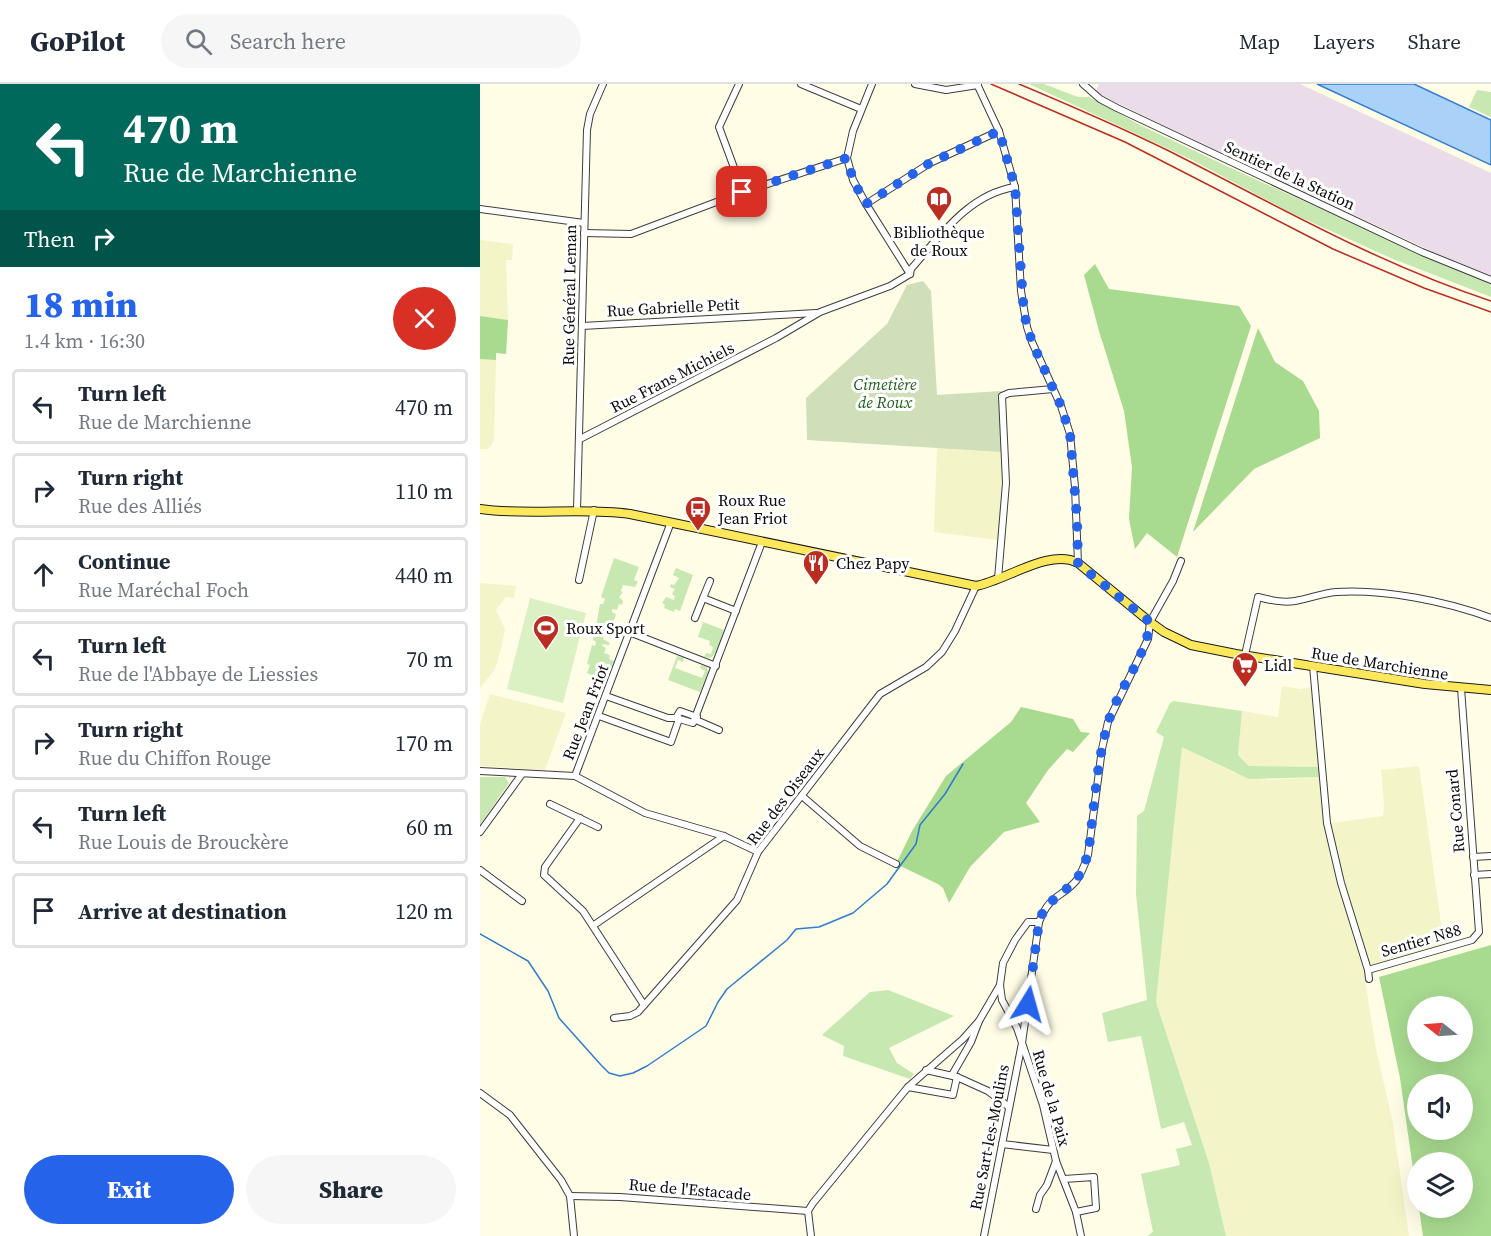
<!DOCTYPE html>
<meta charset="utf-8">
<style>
:root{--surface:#fff;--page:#f6f6f7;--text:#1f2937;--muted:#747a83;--line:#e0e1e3;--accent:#2563eb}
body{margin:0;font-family:"Source Serif 4",serif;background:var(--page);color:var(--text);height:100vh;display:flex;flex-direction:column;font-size:22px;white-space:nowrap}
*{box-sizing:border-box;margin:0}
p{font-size:20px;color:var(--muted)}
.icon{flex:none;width:33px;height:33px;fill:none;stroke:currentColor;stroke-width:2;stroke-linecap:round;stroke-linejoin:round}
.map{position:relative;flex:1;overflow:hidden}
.details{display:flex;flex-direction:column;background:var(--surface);width:480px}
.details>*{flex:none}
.hud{background:#00695c;color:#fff;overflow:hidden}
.needle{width:39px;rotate:287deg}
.controls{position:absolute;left:927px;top:912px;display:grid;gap:12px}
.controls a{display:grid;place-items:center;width:66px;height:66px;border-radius:50%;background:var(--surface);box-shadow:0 6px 24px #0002;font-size:30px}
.pin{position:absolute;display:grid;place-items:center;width:51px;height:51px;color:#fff;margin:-26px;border-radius:12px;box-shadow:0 3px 9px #0006}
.me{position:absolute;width:66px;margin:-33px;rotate:8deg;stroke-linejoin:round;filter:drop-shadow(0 0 4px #0008)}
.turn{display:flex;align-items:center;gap:21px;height:126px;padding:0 24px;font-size:27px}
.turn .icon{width:78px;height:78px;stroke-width:2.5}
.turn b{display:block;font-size:42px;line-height:51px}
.then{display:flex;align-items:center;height:57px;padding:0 24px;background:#0003;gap:12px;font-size:22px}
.round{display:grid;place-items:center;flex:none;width:63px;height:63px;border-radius:32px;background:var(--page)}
.overview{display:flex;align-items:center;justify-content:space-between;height:102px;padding:0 24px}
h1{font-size:36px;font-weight:800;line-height:45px;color:var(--accent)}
.action{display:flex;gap:12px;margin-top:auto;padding:12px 24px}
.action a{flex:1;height:69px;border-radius:36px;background:var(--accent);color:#fff;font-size:24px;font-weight:800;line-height:69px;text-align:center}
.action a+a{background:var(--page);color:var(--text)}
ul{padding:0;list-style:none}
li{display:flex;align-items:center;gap:18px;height:75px;margin:0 12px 9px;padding:0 12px;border:3px solid var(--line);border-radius:6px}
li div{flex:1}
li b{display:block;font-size:22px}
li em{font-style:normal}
header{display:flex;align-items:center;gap:36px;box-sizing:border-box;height:84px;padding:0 30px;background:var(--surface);border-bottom:2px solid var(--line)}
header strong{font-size:28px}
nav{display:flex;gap:33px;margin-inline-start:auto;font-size:21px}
.search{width:420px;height:54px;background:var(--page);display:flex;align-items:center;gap:15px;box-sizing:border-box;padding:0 21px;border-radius:33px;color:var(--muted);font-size:22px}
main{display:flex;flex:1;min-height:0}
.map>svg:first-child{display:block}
.industrial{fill:#eadde9}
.farmland{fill:#f3f4c7}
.green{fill:#c7e9b1}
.forest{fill:#a8da90;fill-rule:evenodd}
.cemetery{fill:#cedfb9}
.pitch{fill:#dbf0c3}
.water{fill:#aad1f7;stroke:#307ccf;stroke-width:1.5}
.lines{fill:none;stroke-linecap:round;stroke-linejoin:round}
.stream{stroke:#307ccf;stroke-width:1.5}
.minor-casing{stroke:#3d3d3d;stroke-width:8}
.major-casing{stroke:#1b1b1b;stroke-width:10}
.minor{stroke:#fff;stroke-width:6}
.major{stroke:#fce85a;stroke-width:8}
.rail{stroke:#bb2c21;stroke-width:1.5}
.route{stroke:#2563eb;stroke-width:10;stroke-dasharray:0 18}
.labels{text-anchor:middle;stroke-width:6;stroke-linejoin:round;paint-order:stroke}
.street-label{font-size:16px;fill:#0a0a0a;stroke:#fff}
.poi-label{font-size:16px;fill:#0a0a0a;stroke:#fff;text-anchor:start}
.park-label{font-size:16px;font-style:italic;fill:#20611a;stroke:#fff}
</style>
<header>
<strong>GoPilot</strong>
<div class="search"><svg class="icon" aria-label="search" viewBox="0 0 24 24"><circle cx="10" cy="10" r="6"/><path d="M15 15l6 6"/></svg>Search here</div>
<nav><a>Map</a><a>Layers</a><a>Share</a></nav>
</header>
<main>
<section class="details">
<div class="hud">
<div class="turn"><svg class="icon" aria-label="left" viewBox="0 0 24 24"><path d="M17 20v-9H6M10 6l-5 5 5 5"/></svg><div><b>470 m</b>Rue de Marchienne</div></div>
<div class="then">Then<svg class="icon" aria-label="right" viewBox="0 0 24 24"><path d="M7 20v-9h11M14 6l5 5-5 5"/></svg></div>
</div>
<div class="overview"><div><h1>18 min</h1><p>1.4 km · 16:30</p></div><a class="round" style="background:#d93025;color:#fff"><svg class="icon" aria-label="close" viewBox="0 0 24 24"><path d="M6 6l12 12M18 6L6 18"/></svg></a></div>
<ul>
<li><svg class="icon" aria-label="left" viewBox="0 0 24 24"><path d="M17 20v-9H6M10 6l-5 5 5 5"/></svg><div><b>Turn left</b><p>Rue de Marchienne</p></div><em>470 m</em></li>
<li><svg class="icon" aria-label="right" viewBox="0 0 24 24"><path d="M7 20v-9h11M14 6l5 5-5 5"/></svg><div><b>Turn right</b><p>Rue des Alliés</p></div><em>110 m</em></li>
<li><svg class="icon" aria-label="ahead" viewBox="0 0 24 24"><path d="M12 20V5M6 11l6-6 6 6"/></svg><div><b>Continue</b><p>Rue Maréchal Foch</p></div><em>440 m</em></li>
<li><svg class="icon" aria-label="left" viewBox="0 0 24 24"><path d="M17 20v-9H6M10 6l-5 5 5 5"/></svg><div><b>Turn left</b><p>Rue de l'Abbaye de Liessies</p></div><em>70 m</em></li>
<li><svg class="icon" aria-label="right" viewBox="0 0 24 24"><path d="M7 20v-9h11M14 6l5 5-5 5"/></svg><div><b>Turn right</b><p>Rue du Chiffon Rouge</p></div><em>170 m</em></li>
<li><svg class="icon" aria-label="left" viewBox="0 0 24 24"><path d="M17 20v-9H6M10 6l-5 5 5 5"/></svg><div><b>Turn left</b><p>Rue Louis de Brouckère</p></div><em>60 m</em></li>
<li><svg class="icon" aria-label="arrive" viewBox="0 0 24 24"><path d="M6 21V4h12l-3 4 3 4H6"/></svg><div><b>Arrive at destination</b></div><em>120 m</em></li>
</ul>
<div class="action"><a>Exit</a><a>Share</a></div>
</section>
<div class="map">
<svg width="1011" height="1152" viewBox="0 0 1011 1152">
<rect width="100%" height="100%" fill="#fffde6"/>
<!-- industrial -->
<polygon class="industrial" points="619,0 820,0 1011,89 1011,195 674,37 621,11 616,7"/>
<!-- farmland -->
<g class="farmland">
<polygon points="0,156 33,160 32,176 26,176 28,236 0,232"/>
<polygon points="0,275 16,276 14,355 11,362 7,365 0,365"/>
<polygon points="457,363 523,368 519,456 454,448"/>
<polygon points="0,499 36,502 34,514 26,513 16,526 25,545 21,565 15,585 0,604"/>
<polygon points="802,602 820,605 832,603 840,683 769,682 758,671 762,627 798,633"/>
<polygon points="10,610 86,629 65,686 0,682 0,641"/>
<polygon points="702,662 752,688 789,696 840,693 843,735 851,777 884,889 895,960 913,1040 929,1152 746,1152 729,1079 676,918"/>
<polygon points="939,682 964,861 893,881 888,878 863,795 851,739 903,732 904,721 901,686"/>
</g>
<!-- green -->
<g class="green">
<polygon points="549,0 564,0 598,13 609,13 662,42 753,85 964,181 1011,200 1011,213 913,175 813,130 712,76"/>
<polygon points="997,6 1011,8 1011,33 989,23"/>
<polygon points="134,474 159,483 154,496 158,498 155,503 143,501 141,507 143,508 139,513 143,517 142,521 139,520 137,526 132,525 132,528 136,530 133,539 138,541 134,553 127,550 124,552 123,555 130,559 129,561 123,560 122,562 126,564 124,569 130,571 129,575 134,577 131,584 125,582 124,585 120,584 116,593 107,589 110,581 107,580 112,561 115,562 116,558 113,556 114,551 116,552 117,549 115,548 120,520 123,520 125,515 121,513"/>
<polygon points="196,484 213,491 200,527 195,525 194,528 184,524 185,521 182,519 186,513 194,516 195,512 192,510 195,505 190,503 191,500 194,501 199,494 193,491"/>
<polygon points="223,538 244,546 236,568 231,574 224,573 226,569 231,570 233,563 229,561 230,557 218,553"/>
<polygon points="197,572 204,574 203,578 198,576 195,584 222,594 225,587 220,584 221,581 227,583 228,588 220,608 188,596"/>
<polygon points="694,617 762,627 758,671 769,682 840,683 840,693 769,695 702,663 676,918 729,1079 746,1152 667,1152 673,1148 661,1090 700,1081 696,1065 712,1061 704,1038 681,1045 661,952 628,958 622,929 667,916 656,810 657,732 664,727 684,653 676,648 690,619"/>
<polygon points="0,693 25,693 29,699 0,741"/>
<polygon points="408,906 474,932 409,964 417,979 434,990 430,995 363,972 364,962 342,951 390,908"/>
</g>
<!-- forest -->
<g class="forest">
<polygon points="615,180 629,205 759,222 771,242 697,473 667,449 655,465 649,435 652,383 644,327 619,247 604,191"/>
<polygon points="0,232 28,236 26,270 16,269 16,276 0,275"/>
<polygon points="778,244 795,278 823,297 839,327 840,354 774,385 713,448"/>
<polygon points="541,623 593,635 601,648 610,649 593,668 587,665 568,686 546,719 560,738 524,748 490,783 469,819 463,804 458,800 416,780 432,747 466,692 531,638"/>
<path d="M1011,861V1152H943L939,1124H982V1078H938L937,1113L920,994L899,893ZM938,922H982V968H938ZM938,1000H982V1046H938Z"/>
</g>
<!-- cemetery -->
<polygon class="cemetery" points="443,197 451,207 457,311 521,307 523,368 327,356 326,314 407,240 427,201"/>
<!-- pitch -->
<polygon class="pitch" points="50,514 106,529 83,619 27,605"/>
<!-- water -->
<polygon class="water" points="837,0 934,0 1011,36 1011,81"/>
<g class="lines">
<!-- stream -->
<polyline class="stream" points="0,850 48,877 68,907 79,934 121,981 129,989 140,992 153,989 167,982 226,942 238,918 247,905 307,856 316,845 339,843 373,829 407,800 436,760 440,741 465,710 483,680"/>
<!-- minor casing -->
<g class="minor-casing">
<g id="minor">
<polyline points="259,0 239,43 263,108"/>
<polyline points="321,0 381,25"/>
<polyline points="392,0 373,47 367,74 373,96 386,120 430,190"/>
<polyline points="435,0 466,6 498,1"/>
<polyline points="497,0 519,47 535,103 541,207 547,243 552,258 581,322 590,350 595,403 598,479"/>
<polyline points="603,0 620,15 637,24 942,168 1011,196"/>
<polyline points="386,120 450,79 519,47"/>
<polyline points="0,125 104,139"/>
<polyline points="104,149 151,150 263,108 367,74"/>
<path d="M430,190L431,185C460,152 489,110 535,103"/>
<polyline points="102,242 336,229"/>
<polyline points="100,355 296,254 340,228 410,202 430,190"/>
<polyline points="97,426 107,46 110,30 123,0"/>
<polyline points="518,495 526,399 522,312 529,309 573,305"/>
<polyline points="99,496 114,426"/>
<polyline points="230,497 223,514 256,527"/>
<polyline points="215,534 223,514"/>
<polyline points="149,548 236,582"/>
<path d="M765,571L778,513C790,516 802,519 815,517C829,515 842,509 856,508C904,505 966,517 1011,534"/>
<polyline points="833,582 847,739 861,799 888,886 889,895"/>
<polyline points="126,612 188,634 196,634 213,639 282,458"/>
<polyline points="119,632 191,658 199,635"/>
<polyline points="196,634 200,627 217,633"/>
<polyline points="216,636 239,646"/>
<polyline points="0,687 95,692 165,729 244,752 278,768"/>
<polyline points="95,692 191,438"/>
<polyline points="322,712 380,762 416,780"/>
<polyline points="70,720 118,743"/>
<polyline points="100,734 65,783 64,791 103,827 164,921"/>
<polyline points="0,748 42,690"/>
<polyline points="993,773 1011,772"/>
<polyline points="0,786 42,817"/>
<polyline points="994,791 1011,790"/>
<polyline points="559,838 548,838 535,856 523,879 520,901 522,916 537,944 563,1021 576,1077 596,1128 601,1152"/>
<polyline points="114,841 244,752"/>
<polyline points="888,886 992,856 999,848 981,604"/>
<polyline points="134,934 150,932 158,928 257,816 278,768 400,610 446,583 462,568 475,547 496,502"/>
<polyline points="446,986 477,993 508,1007 529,1023"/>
<polyline points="472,991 491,958 499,937 520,901"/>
<polyline points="428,1003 473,1011 477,993"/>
<polyline points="0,1009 30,1031 81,1096 90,1112 94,1152"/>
<polyline points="522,1060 573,1066"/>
<polyline points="584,1095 614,1093 616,1124 596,1128"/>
<polyline points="90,1112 140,1113 328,1127"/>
<polyline points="556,1125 560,1111 567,1101 576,1077"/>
<polyline points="331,1152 328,1127 333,1119 428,1003 483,955 499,937"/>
<path d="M504,1152L542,959L559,838C570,810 580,815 596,797C602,789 605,780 608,771L622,665L628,638L668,555L670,538L693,497L701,477"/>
</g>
</g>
<!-- major casing -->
<g class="major-casing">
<path id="major" d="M0,425C50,432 99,423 150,430L496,502C527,496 569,464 598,479L670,538L684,548L711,561L756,570L945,600L1011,606"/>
</g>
<!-- minor -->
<use href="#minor" class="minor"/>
<!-- major -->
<use href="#major" class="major"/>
<!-- rail -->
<g class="rail">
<polyline points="511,0 645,58 853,165 944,204 1011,228"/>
<path d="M539,0C589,21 640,43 689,67C796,121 896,179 1011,217"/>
</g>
</g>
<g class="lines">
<!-- route -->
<path class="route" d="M262,108L367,74L373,96L386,120L450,79L519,47L535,103L544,230L552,258L581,322L590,350L597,434L598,480L670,538C666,575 638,604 628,639C616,681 614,728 608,771L597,796L565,823L559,838L548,920"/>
</g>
<!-- icons -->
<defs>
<g id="library-pin" transform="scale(1.35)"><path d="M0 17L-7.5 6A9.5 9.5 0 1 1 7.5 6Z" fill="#bb2c21" stroke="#fff"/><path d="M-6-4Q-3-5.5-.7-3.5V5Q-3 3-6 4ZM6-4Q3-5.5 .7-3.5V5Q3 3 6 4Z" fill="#fff"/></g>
<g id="bus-pin" transform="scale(1.35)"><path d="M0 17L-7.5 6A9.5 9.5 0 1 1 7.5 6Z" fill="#bb2c21" stroke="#fff"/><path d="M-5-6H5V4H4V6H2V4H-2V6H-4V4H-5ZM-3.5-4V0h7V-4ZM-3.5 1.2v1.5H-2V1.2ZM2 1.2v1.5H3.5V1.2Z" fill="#fff"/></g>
<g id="restaurant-pin" transform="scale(1.35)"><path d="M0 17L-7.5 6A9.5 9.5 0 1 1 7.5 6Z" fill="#bb2c21" stroke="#fff"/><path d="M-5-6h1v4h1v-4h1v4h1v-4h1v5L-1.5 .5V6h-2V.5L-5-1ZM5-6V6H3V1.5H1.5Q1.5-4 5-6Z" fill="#fff"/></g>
<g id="stadium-pin" transform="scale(1.35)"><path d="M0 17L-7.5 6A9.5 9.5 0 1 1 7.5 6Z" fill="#bb2c21" stroke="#fff"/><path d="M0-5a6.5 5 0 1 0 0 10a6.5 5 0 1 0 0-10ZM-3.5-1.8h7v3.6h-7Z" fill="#fff"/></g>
<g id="supermarket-pin" transform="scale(1.35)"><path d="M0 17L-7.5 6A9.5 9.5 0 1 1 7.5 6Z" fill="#bb2c21" stroke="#fff"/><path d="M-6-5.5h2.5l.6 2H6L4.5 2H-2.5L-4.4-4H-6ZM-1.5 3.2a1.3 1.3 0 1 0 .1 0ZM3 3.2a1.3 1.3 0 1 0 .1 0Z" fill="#fff"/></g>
</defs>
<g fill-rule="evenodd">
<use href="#library-pin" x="459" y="115"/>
<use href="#bus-pin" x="218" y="425"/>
<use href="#restaurant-pin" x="336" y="479"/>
<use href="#stadium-pin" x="66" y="544"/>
<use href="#supermarket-pin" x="765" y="581"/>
</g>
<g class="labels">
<!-- street labels -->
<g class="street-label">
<text transform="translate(810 91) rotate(25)" y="6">Sentier de la Station</text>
<text transform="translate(89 211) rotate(-89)" y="6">Rue Général Leman</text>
<text transform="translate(193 223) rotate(-3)" y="6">Rue Gabrielle Petit</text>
<text transform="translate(192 293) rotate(-27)" y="6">Rue Frans Michiels</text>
<text transform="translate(900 579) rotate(9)" y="6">Rue de Marchienne</text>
<text transform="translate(105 628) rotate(-69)" y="6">Rue Jean Friot</text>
<text transform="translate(305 712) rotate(-53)" y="6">Rue des Oiseaux</text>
<text transform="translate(975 727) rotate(-95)" y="6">Rue Conard</text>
<text transform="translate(941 856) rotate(-16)" y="6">Sentier N88</text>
<text transform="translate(572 1014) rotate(74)" y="6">Rue de la Paix</text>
<text transform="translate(509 1053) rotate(-79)" y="6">Rue Sart-les-Moulins</text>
<text transform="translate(210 1105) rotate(5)" y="6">Rue de l'Estacade</text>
</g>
<!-- poi labels -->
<g class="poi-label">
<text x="459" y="154" text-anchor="middle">Bibliothèque<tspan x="459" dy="18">de Roux</tspan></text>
<text x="238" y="422">Roux Rue<tspan x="238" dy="18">Jean Friot</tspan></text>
<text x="356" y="485">Chez Papy</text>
<text x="86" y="550">Roux Sport</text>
<text x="784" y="587">Lidl</text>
</g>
<!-- park labels -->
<g class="park-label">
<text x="405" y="306">Cimetière<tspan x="405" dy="18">de Roux</tspan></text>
</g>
</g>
</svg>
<div class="controls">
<a><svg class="needle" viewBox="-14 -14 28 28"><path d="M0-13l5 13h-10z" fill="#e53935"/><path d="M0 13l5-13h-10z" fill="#747a83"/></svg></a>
<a><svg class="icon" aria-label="sound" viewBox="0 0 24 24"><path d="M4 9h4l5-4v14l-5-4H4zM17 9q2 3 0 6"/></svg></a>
<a><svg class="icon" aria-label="layers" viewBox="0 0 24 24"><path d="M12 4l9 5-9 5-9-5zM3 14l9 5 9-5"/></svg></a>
</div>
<div class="pin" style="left:262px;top:108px;background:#d93025"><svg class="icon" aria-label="arrive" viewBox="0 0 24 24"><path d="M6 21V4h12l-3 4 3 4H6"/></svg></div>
<svg class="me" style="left:548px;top:920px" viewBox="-20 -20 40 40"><path d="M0-17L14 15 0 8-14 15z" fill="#2563eb" stroke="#fff" stroke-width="4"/></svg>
</div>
</main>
